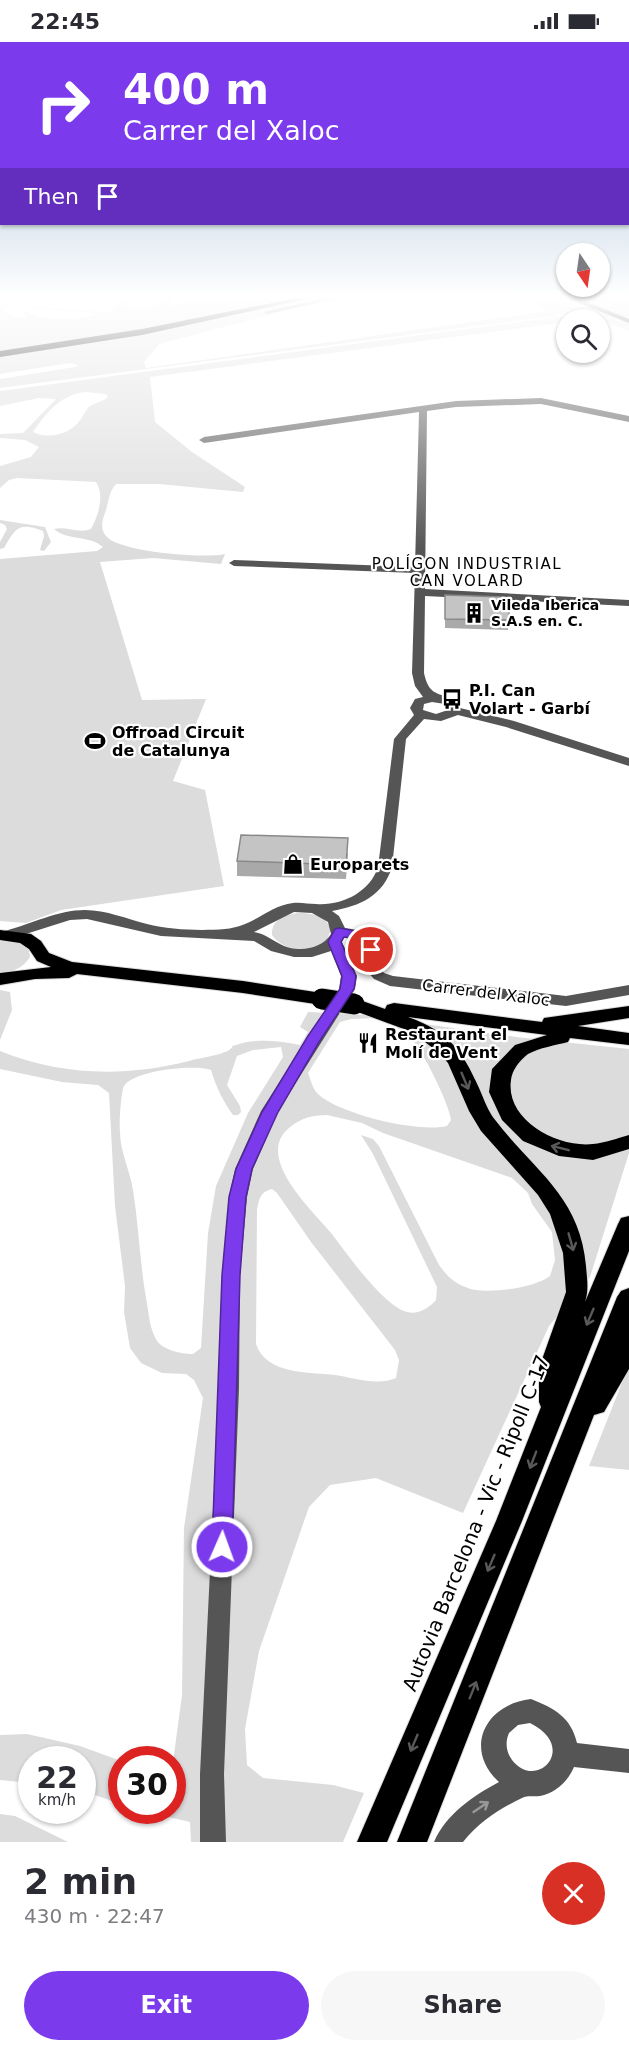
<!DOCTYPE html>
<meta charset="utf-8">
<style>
:root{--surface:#fff;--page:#f7f7f7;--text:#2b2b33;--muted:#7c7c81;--accent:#7c3aed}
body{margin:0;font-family:"DejaVu Sans",sans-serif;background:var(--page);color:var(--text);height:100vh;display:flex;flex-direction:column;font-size:22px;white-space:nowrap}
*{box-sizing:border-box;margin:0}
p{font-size:20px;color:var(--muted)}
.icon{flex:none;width:33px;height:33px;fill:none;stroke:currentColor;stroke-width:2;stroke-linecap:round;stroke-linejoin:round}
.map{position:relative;height:1800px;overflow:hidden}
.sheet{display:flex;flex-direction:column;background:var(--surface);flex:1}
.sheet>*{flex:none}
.banner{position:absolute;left:0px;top:0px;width:630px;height:183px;box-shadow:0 2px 4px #0004;background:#7c3aed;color:#fff;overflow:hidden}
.needle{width:39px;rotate:167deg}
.buttons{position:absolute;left:556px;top:201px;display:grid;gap:12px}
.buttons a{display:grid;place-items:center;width:54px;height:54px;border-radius:50%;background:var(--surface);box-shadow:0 2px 4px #0004;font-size:30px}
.speed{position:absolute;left:18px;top:1704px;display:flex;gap:12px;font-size:30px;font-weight:700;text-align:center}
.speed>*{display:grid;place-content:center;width:78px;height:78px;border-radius:50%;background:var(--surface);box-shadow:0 2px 4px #0004;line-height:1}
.speed small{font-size:15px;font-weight:400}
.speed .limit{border:9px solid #d22;background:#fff;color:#111}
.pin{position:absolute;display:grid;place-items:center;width:51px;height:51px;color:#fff;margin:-26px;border:3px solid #fff;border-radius:50%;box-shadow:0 2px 6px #0007}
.me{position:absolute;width:66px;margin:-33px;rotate:2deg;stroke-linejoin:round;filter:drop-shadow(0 0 4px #0008)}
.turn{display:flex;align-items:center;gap:21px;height:126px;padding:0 24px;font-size:27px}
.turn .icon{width:78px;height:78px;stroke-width:2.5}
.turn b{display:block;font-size:42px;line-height:51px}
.then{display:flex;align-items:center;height:57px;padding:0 24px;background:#0003;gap:12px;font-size:22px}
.round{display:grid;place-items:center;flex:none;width:63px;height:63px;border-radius:32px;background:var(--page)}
.head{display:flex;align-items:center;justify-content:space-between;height:102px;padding:0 24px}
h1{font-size:36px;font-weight:700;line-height:45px}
.button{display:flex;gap:12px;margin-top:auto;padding:12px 24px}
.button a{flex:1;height:69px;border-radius:36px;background:var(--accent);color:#fff;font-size:24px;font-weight:700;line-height:69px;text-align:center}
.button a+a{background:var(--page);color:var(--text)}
.status{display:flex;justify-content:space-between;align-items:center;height:42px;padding:0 30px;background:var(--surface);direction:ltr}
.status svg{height:16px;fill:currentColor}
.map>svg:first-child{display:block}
.green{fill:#dcdcdc;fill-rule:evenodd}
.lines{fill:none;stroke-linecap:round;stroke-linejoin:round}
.highway-casing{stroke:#dbdbdb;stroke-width:2}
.minor{fill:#555;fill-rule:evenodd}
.highway{fill:#000;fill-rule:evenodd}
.highway-bridge-casing{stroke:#dbdbdb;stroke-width:23;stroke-linecap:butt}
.highway-bridge{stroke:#000;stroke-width:21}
.wall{fill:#a9a9a9}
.building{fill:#c4c4c4;stroke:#898989;stroke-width:1.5}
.oneway{stroke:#595959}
.oneway2{stroke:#999}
.route{fill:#7c3aed;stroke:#51269a;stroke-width:1.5}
.labels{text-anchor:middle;stroke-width:4.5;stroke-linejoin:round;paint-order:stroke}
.far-poi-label{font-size:14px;font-weight:bold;fill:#000;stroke:#fff;text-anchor:start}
.far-neighbourhood-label{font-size:15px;letter-spacing:1.5px;fill:#000;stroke:#fff}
.poi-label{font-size:16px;font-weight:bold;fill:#000;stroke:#fff;text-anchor:start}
.street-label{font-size:16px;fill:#000;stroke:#fff}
.near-street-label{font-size:20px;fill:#000;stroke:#fff}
</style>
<div class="status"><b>22:45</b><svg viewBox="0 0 49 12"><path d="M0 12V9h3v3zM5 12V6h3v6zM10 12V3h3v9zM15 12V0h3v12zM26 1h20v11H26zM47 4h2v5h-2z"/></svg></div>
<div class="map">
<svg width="629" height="1800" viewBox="0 0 629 1800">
<rect width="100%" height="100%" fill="#fff"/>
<!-- green -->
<g class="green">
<path d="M122,256H129L126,263C143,268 153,267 165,256H174L169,263L213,256H350L292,267L159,302L144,320L146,326L548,269L536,261L504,256H629V289L595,276L567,278V280L150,335L155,380L192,410L245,445L243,450L159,442H116C109,450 109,458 106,468C103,476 99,486 106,494C118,510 205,517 225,512L221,522L153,516L100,520L142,658L206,657L173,739L205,748L224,844L61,868L26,881L0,879V517L97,509L103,505C90,493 67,499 54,487C66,484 79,492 91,487C98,474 105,454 96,440L17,436L9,438L0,446V424L31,415L39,405L25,398L0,396V392L23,391L56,357L39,356L0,364V349L586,271L583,270L0,346V337L75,325L79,323L70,321L0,332V263L109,270ZM6,265L88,270L96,272L90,275C67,277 45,281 25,268L23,271L26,276C17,277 9,274 3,267ZM86,350L106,352L108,355C103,360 92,361 88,366C84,371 81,378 77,382C67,393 46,397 33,390C46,371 61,352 86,350Z"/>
<path d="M0,478L45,485L51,500L44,509L40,508L44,494L43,489C18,479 15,487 4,506L0,507V500L7,487L5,483L0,481Z"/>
<path d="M297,871C311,871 325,873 331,887L327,898C311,910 284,911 272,893C271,878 284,873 297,871Z"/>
<path d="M0,896H7L28,904L30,915C23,926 13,930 0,931Z"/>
<polygon points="0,948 10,950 12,968 0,998"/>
<path d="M308,970L355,972L516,995L629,1007V1111L590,1235L549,1284L463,1471L376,1436L330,1443L309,1465L259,1609L245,1687L247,1723L263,1736L333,1743L364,1751L343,1800H191L190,1780L143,1769L172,1768L173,1720L182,1653L184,1486L203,1356L194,1338L186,1332L162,1331L141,1321L130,1306L124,1270L125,1244L115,1164L109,1051L98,1043L62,1040L0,1027V1009C62,1034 125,1035 189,1019C199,1016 222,1013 229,1008C236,1004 228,1005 236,1003C257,996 279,999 300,1003L308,990L300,985ZM378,976C388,979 402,988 410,995C422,1007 449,1061 451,1078L447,1084C418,1091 339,1072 318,1052C312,1046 311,1038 308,1031L340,980L351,977ZM281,1005L283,1015L248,1071L216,1144L208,1191L201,1306L193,1312C182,1312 161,1308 156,1297C150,1287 149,1273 147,1262C140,1224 139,1186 133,1148C130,1129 120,1109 120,1090C119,1082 121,1050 124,1044C134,1028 195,1022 211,1028C216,1045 223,1059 233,1073H238L241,1070L240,1064L227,1043L237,1014L253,1008ZM327,1073L362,1081L383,1091L512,1136L528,1151L532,1162L552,1190L555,1218L550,1234C535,1246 485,1253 468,1246C455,1242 447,1234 439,1223L379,1104L373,1097L361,1093L373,1112L437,1245L436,1258C428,1267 416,1274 404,1269C381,1260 347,1212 332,1192C312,1168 254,1115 289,1086C301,1076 312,1073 327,1073ZM272,1147L277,1151L311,1200L395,1308L399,1318L396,1336C378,1344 354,1336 335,1333C310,1330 266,1333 256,1302L257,1168C259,1157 260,1150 272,1147Z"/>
<polygon points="629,1323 629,1428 589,1424"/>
<polygon points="27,1692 80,1704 121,1719 121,1762 83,1749 82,1718 32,1718 31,1741 0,1738 0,1693"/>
<polygon points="0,1772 15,1774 68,1800 0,1800"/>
</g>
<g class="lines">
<!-- highway casing -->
<g class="highway-casing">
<g id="highway">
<polygon points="296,256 311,256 142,293 0,315 0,309 142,287"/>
<polygon points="566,256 577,256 629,277 629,281"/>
<polygon points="0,888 31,892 41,899 49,911 72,920 243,939 322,951 329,953 331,957 329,961 322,963 243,951 77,932 69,936 35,937 0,943 0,931 51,925 37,919 29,907 20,901 0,898"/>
<path d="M354,956L385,967L387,963L394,961L542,980L544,976L629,964V976L578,984L629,991V1003L570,996L568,1000C556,1003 539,1006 528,1012C520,1018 512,1028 511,1038C505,1078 557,1106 593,1102C605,1101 618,1096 629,1093V1107L593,1118L559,1114L523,1099L502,1078L489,1050L492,1027L515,1003L547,993L408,975C449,990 462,1008 479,1046C484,1057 488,1070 496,1079C534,1129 580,1154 586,1224C587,1237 589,1248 585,1260L618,1182L621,1176L629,1174V1209L522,1479L387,1800H357L496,1479L541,1365L539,1360V1326L566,1250L563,1211L550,1172L538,1153L481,1089L469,1069L448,1021L438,1010L412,990L347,966L345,962L347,958Z"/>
<polygon points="629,1246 629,1327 604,1370 594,1373 427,1800 397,1800 617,1255 621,1249"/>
</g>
</g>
<!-- minor -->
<g class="minor">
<polygon points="326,256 339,256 267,272 263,270"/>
<path d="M541,356L629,374V380L541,362L456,365L427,369L425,547L629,558V564L425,554L424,631C428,650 435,652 453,656L460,666L514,679L629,716V724L506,685L458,673L441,679L424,677L406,697L392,825C383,854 360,864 332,869L339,874L345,886C359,888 371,891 380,903L376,920L384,931L393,934L566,954L629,943V953L566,964L390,944L374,937L360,921L364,903L356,898L344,895L342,900L357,934L355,947L278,1069L253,1127L247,1155L240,1233L239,1346L224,1732L226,1800H200V1732L219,1346L222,1233L229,1155L235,1127L261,1069L339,947L341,934L331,909L312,915H294L271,909L254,899L161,894L87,877L70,878L10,897L3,892L5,889C31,882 58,868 85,868C106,868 127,877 147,882C171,888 201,889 225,887C255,884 268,864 293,861C301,860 308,862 316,862C342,864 370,850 378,825L394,697L414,673L410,666L415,657L423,655L415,644L412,631L415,531L234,524L229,521L234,518L415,525L419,370L204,401L199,398L204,395L456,359ZM432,660L445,662L448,668L436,672L423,668L424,662ZM294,870L312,871L328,880L331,892C322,907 299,910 284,904C273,899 266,892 254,890Z"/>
<path d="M531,1657C554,1666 571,1675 577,1701L629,1707V1731L574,1725C568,1739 556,1751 540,1754C534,1755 528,1753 522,1756C499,1767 479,1780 463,1800H434C446,1772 473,1754 499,1740C463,1707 485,1662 531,1657ZM530,1681C579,1705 537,1750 512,1718C506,1710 505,1700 509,1691L518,1683Z"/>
</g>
<!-- highway -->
<use href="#highway" class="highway"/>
<!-- highway-bridge casing -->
<g class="highway-bridge-casing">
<polyline id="highway-bridge" points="322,957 354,962"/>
</g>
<!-- highway-bridge -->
<use href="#highway-bridge" class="highway-bridge"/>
</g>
<!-- wall -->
<g class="wall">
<polygon points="445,553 504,568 509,578 508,588 445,586"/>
<polygon points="348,811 346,837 237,834 237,819"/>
</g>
<!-- building -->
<g class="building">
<polygon points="445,553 503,555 504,568 509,568 509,578 445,577"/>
<polygon points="241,793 348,796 346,823 237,819"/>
</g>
<!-- one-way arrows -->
<defs><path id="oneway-shaft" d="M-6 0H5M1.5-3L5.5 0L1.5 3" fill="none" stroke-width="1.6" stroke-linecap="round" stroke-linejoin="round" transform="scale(1.5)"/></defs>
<g class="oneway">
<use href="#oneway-shaft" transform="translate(465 1039) rotate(67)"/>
<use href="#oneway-shaft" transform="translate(560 1106) rotate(-166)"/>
<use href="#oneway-shaft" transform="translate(571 1200) rotate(74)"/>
<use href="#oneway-shaft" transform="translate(590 1275) rotate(113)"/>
<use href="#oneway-shaft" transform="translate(533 1418) rotate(111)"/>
<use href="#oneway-shaft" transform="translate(491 1521) rotate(113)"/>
<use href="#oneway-shaft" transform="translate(473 1648) rotate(-68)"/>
<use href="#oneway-shaft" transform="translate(414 1701) rotate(113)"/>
</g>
<use class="oneway2" href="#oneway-shaft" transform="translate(481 1765) rotate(-34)"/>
<!-- sky -->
<linearGradient id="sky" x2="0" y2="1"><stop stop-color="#8cadcc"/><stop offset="0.5" stop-color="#fff"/><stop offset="1" stop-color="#fff" stop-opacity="0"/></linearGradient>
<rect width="629" height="508" fill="url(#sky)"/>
<!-- route -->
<path class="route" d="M339,886L366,891L377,900L378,908L376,911H366C361,899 357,897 344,895L341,900L356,934L354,947L319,1000L278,1070L252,1127L246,1155L240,1233L232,1505L229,1512L222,1514L215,1512L212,1505L222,1233L229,1155L236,1127L262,1070L308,994L340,947L342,934L328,900L335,887Z"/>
<!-- icons -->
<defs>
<g id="building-bare" transform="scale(1.62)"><path d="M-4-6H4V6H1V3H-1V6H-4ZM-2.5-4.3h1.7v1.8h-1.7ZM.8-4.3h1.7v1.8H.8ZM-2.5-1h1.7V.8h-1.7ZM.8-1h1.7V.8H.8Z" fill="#000" stroke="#fff" stroke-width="2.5" paint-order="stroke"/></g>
<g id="bus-bare" transform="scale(1.62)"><path d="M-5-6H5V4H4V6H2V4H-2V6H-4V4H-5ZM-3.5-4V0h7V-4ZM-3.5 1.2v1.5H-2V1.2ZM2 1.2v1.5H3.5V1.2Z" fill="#000" stroke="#fff" stroke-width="2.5" paint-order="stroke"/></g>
<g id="stadium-bare" transform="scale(1.62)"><path d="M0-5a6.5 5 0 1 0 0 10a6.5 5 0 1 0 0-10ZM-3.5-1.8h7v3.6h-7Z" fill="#000" stroke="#fff" stroke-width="2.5" paint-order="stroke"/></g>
<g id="shop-bare" transform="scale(1.62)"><path d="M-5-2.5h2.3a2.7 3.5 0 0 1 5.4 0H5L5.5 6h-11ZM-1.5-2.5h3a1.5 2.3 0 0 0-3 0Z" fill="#000" stroke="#fff" stroke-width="2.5" paint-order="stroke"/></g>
<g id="restaurant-bare" transform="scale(1.62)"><path d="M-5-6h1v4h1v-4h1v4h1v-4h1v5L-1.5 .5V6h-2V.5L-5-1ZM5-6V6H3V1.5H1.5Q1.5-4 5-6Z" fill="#000" stroke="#fff" stroke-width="2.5" paint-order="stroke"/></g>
</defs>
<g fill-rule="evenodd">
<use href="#building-bare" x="474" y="571"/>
<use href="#bus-bare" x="452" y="657"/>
<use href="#stadium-bare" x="95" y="699"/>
<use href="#shop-bare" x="293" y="822"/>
<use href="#restaurant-bare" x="368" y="1001"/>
</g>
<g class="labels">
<!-- far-poi labels -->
<g class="far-poi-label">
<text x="491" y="568">Vileda Iberica<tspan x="491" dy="16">S.A.S en. C.</tspan></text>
</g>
<!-- far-neighbourhood labels -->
<g class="far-neighbourhood-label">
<text x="467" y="527">POLÍGON INDUSTRIAL<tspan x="467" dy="17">CAN VOLARD</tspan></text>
</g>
<!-- poi labels -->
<g class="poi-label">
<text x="469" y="654">P.I. Can<tspan x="469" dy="18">Volart - Garbí</tspan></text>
<text x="112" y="696">Offroad Circuit<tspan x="112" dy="18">de Catalunya</tspan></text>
<text x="310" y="828">Europarets</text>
<text x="385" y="998">Restaurant el<tspan x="385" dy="18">Molí de Vent</tspan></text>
</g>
<!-- street labels -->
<g class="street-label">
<text transform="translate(486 950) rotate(7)" y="6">Carrer del Xaloc</text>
</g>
<!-- near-street labels -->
<g class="near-street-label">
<text transform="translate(476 1481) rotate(-68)" y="7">Autovia Barcelona - Vic - Ripoll C-17</text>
</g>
</g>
</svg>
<div class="buttons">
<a><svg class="needle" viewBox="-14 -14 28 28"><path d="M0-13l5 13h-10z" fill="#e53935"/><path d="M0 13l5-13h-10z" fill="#7c7c81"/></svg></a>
<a><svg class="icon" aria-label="search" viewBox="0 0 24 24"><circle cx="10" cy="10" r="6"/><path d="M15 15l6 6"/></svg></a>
</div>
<div class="speed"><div>22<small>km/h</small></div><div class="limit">30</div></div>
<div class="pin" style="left:371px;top:908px;background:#d93025"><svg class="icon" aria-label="arrive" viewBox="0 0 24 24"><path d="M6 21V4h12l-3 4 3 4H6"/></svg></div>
<svg class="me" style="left:222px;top:1505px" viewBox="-20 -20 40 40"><circle r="17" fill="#7c3aed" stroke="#fff" stroke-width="3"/><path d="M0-11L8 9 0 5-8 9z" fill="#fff"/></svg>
<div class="banner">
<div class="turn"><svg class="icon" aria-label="right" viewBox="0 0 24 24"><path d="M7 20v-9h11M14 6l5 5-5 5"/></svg><div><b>400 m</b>Carrer del Xaloc</div></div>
<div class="then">Then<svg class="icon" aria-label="arrive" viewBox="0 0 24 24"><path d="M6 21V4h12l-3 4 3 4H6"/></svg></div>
</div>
</div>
<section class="sheet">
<div class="head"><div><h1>2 min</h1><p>430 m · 22:47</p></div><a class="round" style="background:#d93025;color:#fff"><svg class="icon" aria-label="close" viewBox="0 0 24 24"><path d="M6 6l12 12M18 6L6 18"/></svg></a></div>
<div class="button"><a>Exit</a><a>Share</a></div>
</section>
